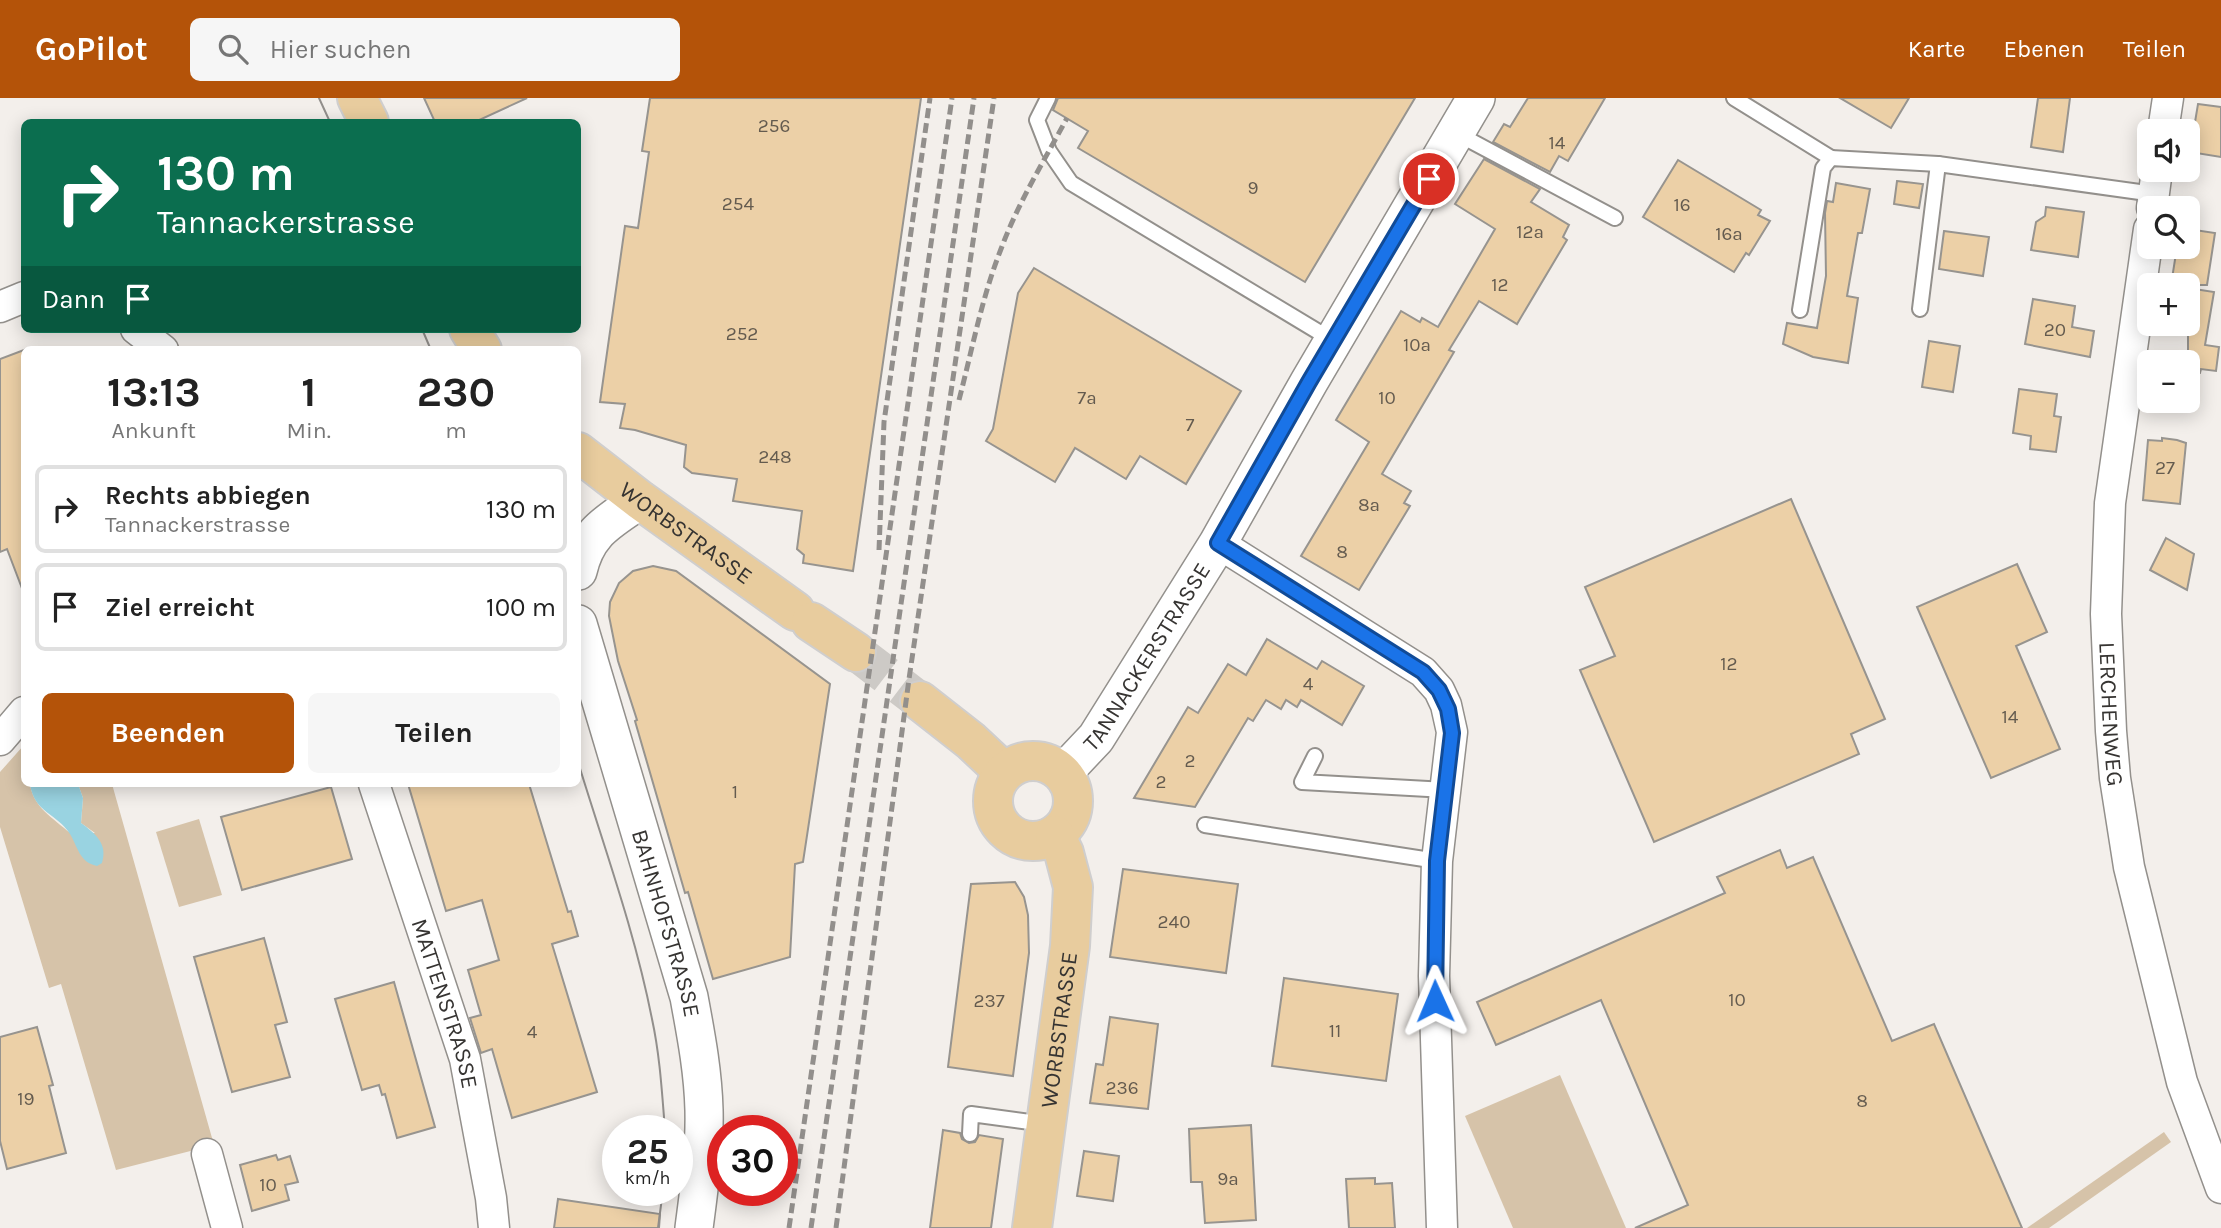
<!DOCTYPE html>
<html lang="de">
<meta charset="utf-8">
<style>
:root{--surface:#fff;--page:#f6f6f6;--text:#222;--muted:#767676;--line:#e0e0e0;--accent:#b45309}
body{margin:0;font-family:Karla,sans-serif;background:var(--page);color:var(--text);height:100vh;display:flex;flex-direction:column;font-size:26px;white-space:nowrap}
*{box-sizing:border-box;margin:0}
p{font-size:23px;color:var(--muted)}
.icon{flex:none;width:38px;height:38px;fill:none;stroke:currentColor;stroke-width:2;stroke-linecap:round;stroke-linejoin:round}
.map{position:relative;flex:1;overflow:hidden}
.details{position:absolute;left:21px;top:248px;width:560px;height:441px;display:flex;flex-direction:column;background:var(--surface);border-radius:10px;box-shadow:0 4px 18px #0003}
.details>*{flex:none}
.banner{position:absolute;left:21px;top:21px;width:560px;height:214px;border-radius:10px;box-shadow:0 4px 18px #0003;background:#0b6e4f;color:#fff;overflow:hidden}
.controls{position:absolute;left:2137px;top:21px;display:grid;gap:14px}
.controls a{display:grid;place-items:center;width:63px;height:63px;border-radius:10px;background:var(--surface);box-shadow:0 4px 18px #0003;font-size:35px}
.speed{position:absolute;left:602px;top:1017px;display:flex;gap:14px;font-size:35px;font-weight:700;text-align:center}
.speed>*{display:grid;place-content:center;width:91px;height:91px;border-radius:50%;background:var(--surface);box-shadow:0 4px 18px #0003;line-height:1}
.speed small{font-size:18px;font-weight:400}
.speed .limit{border:10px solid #d22;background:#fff;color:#111}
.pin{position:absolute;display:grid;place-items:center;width:60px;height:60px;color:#fff;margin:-30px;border:4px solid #fff;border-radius:50%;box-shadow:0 2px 7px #0007}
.me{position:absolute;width:77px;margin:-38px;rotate:359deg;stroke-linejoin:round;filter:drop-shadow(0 0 5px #0008)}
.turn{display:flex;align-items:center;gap:24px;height:147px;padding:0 21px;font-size:32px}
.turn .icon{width:91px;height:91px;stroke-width:2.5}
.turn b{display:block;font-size:49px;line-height:60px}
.then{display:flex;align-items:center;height:66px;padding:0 21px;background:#0003;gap:14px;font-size:26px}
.eta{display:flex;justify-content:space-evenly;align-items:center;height:119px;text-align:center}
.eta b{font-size:42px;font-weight:700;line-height:49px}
.action{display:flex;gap:14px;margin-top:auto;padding:14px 21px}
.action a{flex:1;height:80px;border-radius:10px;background:var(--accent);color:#fff;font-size:28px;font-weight:700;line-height:80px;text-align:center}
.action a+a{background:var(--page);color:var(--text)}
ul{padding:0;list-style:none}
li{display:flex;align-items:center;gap:21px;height:88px;margin:0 14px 10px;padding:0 7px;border:4px solid var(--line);border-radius:10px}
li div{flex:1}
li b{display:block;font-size:26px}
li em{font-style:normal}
header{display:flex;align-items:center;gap:42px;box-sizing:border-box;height:98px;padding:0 35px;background:var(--accent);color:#fff}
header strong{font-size:33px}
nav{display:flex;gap:38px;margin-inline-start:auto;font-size:24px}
.search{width:490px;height:63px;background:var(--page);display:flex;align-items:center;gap:18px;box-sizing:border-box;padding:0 24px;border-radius:10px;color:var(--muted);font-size:26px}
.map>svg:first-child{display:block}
.green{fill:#d6c3a9}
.water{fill:#99d3e1}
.building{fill:#ecd0a7;stroke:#97948f;stroke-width:2}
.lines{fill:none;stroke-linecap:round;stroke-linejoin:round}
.primary-tunnel{stroke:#cdcac6;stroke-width:38;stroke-dasharray:38 19;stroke-linecap:butt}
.service-casing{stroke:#93908c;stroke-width:18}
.minor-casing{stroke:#93908c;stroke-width:33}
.tertiary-casing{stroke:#93908c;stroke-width:40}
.primary-casing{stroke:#cfcece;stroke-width:42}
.service{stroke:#fff;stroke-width:14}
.minor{stroke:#fff;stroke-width:30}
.tertiary{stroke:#fff;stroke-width:37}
.primary{stroke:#e8cc9e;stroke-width:38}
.tram{stroke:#928f8c;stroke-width:2}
.rail{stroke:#928f8c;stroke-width:5;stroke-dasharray:10 5;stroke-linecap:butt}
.route-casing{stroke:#114b97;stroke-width:18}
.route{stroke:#1a73e8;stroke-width:12}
.labels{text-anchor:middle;stroke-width:5;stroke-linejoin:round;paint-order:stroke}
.number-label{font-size:19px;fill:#645b4f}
.street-label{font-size:23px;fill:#363432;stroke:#fffdfa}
</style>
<header>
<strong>GoPilot</strong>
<div class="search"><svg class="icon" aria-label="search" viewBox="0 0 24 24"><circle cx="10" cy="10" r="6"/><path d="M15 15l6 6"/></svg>Hier suchen</div>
<nav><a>Karte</a><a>Ebenen</a><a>Teilen</a></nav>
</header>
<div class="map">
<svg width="2221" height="1130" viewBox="0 0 2221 1130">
<rect width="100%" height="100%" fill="#f3efeb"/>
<!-- green -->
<g class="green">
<path d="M24,647V686H30C33,709 53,720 70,735H95L81,725L83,700L78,686H112L214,1047L116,1072L61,886L49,890L0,729V674Z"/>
<polygon points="199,721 222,797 179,809 156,734"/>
<polygon points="1560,977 1626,1130 1513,1130 1465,1018"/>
<polygon points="2164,1034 2171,1044 2049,1130 2027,1130"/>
</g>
<!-- water -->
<path class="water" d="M30,686H78L83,700L81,725C96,736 108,746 102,765L97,768C79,764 78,749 70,736C57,715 34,715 30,686Z"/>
<!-- building -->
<g class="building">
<polygon points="424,0 527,0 475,24 435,24"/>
<polygon points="650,0 921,0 853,473 803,465 804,457 797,451 802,413 733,403 737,381 692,375 684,369 686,347 635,332 620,330 625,306 600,304 625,128 638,130 649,54 642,53"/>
<polygon points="1058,0 1415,0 1305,184 1078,50 1088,33 1053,12"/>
<polygon points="1528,0 1605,0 1568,63 1559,58 1550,74 1493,44 1504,26 1510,29"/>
<polygon points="1840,0 1909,0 1891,30"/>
<polygon points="2038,0 2070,0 2063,54 2031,49"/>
<polygon points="2198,6 2221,9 2221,59 2190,54"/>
<polygon points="1484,61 1540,91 1531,104 1569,127 1563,139 1567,142 1517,226 1479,203 1449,252 1454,254 1382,376 1411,393 1404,405 1410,408 1359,492 1301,458 1369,344 1336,322 1401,213 1420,224 1422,220 1438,229 1495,131 1455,106"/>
<polygon points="1678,62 1761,112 1758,117 1770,123 1749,157 1746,155 1734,174 1643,119"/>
<polygon points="1897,83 1923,86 1919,110 1894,106"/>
<polygon points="1836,85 1870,91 1862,135 1858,135 1847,198 1858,200 1848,265 1813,259 1783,246 1787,225 1817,230 1826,178 1825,115 1827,103 1833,104"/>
<polygon points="2046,109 2084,114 2078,159 2031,152 2036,124 2045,118"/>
<polygon points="2188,131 2215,135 2207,187 2171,187 2177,149 2188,149"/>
<polygon points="1944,133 1989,139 1983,178 1939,171"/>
<polygon points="1034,170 1241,293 1186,386 1140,358 1126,381 1075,350 1055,384 986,343 993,331 1018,195"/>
<polygon points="2188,190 2214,194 2205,247 2219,249 2216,273 2201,271 2200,275 2188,274"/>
<polygon points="2033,201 2075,208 2072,229 2094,233 2090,259 2025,246"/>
<polygon points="1929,243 1960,248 1953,294 1922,289"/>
<polygon points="24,252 24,492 23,493 7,451 0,454 0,261"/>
<polygon points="2019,291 2057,296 2054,318 2061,319 2056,354 2030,351 2031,338 2013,335"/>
<polygon points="2162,340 2177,342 2186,345 2180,406 2143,402 2148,342 2162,343"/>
<polygon points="1791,401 1885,621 1851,636 1859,656 1654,744 1580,572 1615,558 1585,489"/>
<polygon points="2166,440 2194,456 2187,492 2150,472"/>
<polygon points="2017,466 2047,534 2016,548 2060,651 1991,680 1917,509"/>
<polygon points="653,468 676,473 830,586 803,764 795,766 790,859 713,881 688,794 685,795 635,623 637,622 618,563 609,518 610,504 619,485 633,473"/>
<polygon points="1267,541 1317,571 1322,563 1364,588 1342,627 1301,602 1297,609 1286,602 1281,611 1266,602 1253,623 1248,620 1195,709 1134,700 1188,609 1198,615 1228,566 1246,577"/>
<polygon points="408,686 529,686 568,814 571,813 578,838 552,846 597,994 512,1020 492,951 481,955 470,920 481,917 468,872 499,862 482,802 446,813"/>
<polygon points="331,689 352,761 242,792 221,719"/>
<polygon points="1780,752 1787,770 1813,759 1892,943 1934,926 2022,1130 1635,1130 1688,1107 1601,902 1496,947 1477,904 1725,795 1717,779"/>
<polygon points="1123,771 1238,786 1226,875 1110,859"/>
<polygon points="1015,784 1024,799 1028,817 1029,855 1013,978 948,969 971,786"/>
<polygon points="264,840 287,924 275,927 290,979 232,994 194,859"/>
<polygon points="1284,880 1398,896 1386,983 1272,968"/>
<polygon points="394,884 435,1029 397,1040 385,996 382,997 379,987 362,992 335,901"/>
<polygon points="1110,919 1158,926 1148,1011 1090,1005 1096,966 1103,967"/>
<polygon points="37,929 53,987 49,988 66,1055 7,1071 0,1043 0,939"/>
<polygon points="1251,1027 1256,1122 1205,1125 1202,1084 1191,1084 1189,1031"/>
<polygon points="943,1032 960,1035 962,1041 969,1045 975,1044 979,1037 1003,1041 991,1130 930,1130"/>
<polygon points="1084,1053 1119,1058 1113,1103 1077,1098"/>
<polygon points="276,1057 278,1062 290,1058 298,1084 285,1087 289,1102 252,1113 240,1067"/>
<polygon points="1375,1080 1375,1086 1392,1085 1395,1130 1349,1130 1346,1081"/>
<polygon points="558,1101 660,1116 659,1130 554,1130"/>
</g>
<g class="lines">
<!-- primary-tunnel -->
<polyline class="primary-tunnel" points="856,554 920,603"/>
<!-- service casing -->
<g class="service-casing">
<g id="service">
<polyline points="1048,0 1037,22 1049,53 1071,85 1332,242"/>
<polyline points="1734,0 1831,60"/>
<polyline points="1456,35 1615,120"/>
<polyline points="1920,211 1938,66"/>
<polyline points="1800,212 1823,70 1831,60 1938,66 2154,96"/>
<polyline points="1315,658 1302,684 1446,692"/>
<polyline points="1205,727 1437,763"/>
<polyline points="970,1036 971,1016 1045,1026"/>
</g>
</g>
<!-- minor casing -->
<g class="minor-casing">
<g id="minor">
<polyline points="2163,33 2168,0"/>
<polyline points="2152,110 2157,72"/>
<path id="s1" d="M2149,131L2110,405L2106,516L2111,633L2115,680L2129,769L2182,984L2221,1090"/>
<polyline points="0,209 24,199"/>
<polyline points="136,231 163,252"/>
<polyline points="1218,445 1423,574 1439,592 1446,607 1452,634 1437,763 1434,878 1442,1130"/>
<polyline points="0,642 24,614"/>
<path id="s2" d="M374,686L465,961L491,1100L494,1130"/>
<polyline points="207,1056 227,1130"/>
</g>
</g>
<!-- tertiary casing -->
<g class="tertiary-casing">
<g id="tertiary">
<path d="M578,473C587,433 609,424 640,402"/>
<path id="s3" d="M578,526L689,899C696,937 703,973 704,1012C705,1051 699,1091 694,1130"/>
<path id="s4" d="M1063,675L1096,640L1218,445L1309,284L1476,0"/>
</g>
</g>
<!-- primary casing -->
<g class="primary-casing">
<g id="primary">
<polyline points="357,0 369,24"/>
<polyline points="469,231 482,252"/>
<path id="s5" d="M578,354L640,402L795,513"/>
<polyline points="811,524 856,554"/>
<polyline points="920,603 971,643 1004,674"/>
<circle cx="1033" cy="703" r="40"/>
<path id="s6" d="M1032,1130L1070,848L1073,789L1064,755L1055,737"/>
</g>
</g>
<!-- service -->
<use href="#service" class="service"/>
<!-- minor -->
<use href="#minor" class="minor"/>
<!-- tertiary -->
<use href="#tertiary" class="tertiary"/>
<!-- primary -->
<use href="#primary" class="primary"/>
<!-- tram -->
<g class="tram">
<polyline points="319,0 330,24"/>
<polyline points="422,231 431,252"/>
<path d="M578,664C604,749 635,834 652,921C660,958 662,995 665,1032"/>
<polyline points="658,1130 663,1092"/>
</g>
<!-- rail -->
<g class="rail">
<path d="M959,302C972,252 982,199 1001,151C1018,105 1044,63 1067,20"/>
<polyline points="879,452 884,324 930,0"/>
<polyline points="789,1130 952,0"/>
<polyline points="811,1130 974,0"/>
<polyline points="836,1130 909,581 994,0"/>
</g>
</g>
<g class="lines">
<!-- route casing -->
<g class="route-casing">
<polyline id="route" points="1429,81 1309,284 1218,445 1423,574 1439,592 1448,611 1452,635 1437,763 1435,903"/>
</g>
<!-- route -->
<use href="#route" class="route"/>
</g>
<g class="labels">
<!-- number labels -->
<g class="number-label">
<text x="774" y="34">256</text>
<text x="1557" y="51">14</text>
<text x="1253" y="96">9</text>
<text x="738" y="112">254</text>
<text x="1682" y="113">16</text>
<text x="1530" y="140">12a</text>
<text x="1729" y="142">16a</text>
<text x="1500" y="193">12</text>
<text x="2055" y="238">20</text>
<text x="742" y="242">252</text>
<text x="1417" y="253">10a</text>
<text x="1087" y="306">7a</text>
<text x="1387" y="306">10</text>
<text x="1190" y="333">7</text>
<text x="775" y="365">248</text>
<text x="2165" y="376">27</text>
<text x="1369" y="413">8a</text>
<text x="1342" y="460">8</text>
<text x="1729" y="572">12</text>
<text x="1308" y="592">4</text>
<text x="2010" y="625">14</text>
<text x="1190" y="669">2</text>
<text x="1161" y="690">2</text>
<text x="735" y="700">1</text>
<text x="1174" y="830">240</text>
<text x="1737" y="908">10</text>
<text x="989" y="909">237</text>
<text x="1335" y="939">11</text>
<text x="532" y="940">4</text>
<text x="1122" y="996">236</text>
<text x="26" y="1007">19</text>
<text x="1862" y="1009">8</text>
<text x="1228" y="1087">9a</text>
<text x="268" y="1093">10</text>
</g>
<!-- street labels -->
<g class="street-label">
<text dy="8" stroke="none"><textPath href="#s5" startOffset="135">WORBSTRASSE</textPath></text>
<text dy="8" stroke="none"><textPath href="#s4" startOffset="144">TANNACKERSTRASSE</textPath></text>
<text dy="8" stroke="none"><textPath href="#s1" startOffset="488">LERCHENWEG</textPath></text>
<text dy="8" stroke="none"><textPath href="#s3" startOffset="312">BAHNHOFSTRASSE</textPath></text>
<text dy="8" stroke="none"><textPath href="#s2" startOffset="231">MATTENSTRASSE</textPath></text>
<text dy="8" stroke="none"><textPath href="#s6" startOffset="200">WORBSTRASSE</textPath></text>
</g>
</g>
</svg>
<div class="controls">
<a><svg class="icon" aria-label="sound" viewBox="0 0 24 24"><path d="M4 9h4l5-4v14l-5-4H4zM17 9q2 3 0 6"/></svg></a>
<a><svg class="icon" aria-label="search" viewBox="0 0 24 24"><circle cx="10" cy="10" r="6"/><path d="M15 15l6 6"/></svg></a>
<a>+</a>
<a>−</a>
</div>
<div class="speed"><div>25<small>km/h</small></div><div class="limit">30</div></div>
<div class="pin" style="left:1429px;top:81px;background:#d93025"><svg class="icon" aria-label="arrive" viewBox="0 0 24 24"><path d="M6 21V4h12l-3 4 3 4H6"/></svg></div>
<svg class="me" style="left:1435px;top:903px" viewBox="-20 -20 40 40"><path d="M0-17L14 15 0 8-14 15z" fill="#1a73e8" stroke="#fff" stroke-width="4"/></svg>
<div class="banner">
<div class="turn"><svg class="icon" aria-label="right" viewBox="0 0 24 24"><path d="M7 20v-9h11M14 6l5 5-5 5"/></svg><div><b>130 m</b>Tannackerstrasse</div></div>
<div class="then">Dann<svg class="icon" aria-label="arrive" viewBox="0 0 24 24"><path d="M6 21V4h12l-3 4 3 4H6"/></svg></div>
</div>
<section class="details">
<div class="eta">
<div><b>13:13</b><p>Ankunft</p></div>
<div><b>1</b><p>Min.</p></div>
<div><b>230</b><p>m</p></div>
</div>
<ul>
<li><svg class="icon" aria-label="right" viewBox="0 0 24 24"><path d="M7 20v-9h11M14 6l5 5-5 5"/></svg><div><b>Rechts abbiegen</b><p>Tannackerstrasse</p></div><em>130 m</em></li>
<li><svg class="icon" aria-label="arrive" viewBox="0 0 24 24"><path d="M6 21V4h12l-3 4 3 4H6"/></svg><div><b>Ziel erreicht</b></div><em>100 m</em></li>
</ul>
<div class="action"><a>Beenden</a><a>Teilen</a></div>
</section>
</div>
